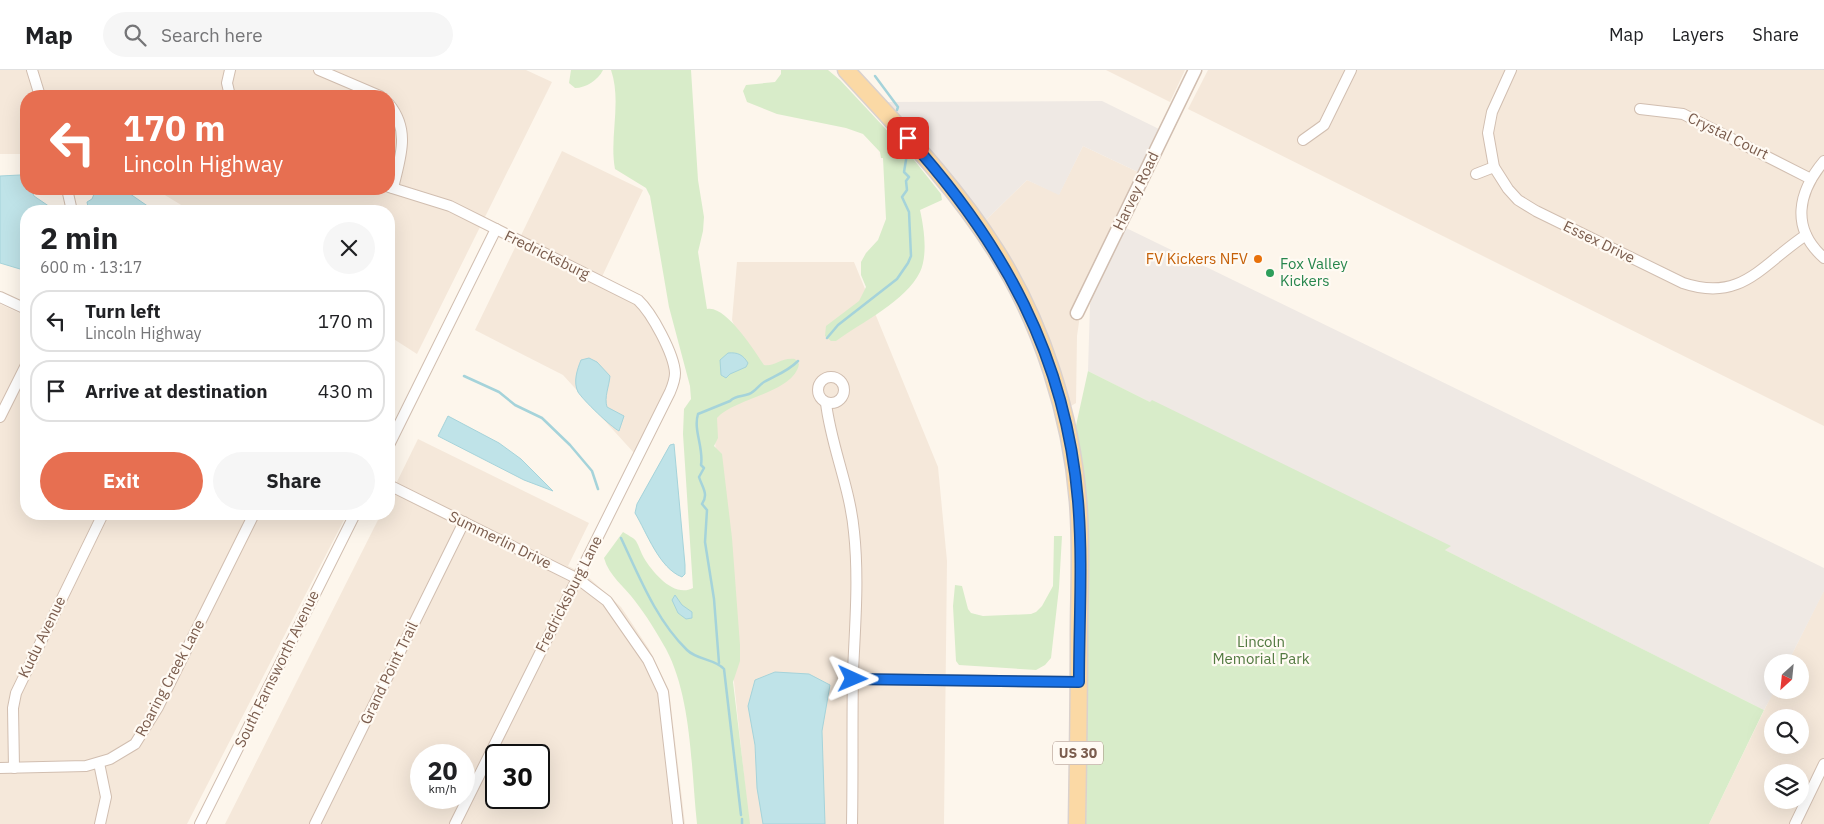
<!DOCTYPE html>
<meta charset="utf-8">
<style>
:root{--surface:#fff;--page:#f6f6f6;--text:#202124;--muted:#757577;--line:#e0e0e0;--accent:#e76f51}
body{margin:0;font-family:"IBM Plex Sans",sans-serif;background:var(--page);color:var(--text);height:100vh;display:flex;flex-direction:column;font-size:19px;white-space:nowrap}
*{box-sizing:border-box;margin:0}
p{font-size:16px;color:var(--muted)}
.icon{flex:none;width:28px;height:28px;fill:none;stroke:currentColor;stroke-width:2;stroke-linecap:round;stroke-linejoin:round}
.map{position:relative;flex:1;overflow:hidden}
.side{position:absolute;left:20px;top:135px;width:375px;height:315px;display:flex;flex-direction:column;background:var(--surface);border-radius:20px;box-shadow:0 5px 20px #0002}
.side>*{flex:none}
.banner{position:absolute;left:20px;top:20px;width:375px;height:105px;border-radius:20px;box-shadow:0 5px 20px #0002;background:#e76f51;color:#fff;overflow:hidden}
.needle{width:32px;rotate:207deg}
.fabs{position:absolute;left:1764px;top:584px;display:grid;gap:10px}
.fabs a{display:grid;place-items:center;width:45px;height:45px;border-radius:50%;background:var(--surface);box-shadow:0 5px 20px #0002;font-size:25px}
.speed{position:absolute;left:410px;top:674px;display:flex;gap:10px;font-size:25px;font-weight:700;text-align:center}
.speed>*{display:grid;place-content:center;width:65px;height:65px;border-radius:50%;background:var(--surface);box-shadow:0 5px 20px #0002;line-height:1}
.speed small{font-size:12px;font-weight:400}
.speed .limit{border:2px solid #111;border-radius:8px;background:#fff;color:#111}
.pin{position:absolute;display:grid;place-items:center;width:42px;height:42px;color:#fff;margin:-21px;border-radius:10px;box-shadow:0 2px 8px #0006}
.me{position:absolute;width:55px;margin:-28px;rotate:91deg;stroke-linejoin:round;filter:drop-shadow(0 0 4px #0008)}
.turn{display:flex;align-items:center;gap:18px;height:105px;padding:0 20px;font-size:22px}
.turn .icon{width:65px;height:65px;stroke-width:2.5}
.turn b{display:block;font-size:35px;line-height:42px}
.round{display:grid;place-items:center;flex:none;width:52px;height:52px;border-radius:26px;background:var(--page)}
.headline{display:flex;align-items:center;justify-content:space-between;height:85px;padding:0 20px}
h1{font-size:30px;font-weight:700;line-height:38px}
.cta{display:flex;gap:10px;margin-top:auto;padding:10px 20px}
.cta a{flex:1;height:58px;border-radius:30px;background:var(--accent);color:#fff;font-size:20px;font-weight:700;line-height:58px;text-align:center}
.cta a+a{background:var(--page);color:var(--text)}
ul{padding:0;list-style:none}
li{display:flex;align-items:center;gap:15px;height:62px;margin:0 10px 8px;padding:0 10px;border:2px solid var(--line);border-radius:20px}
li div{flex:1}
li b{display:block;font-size:19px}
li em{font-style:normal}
header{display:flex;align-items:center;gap:30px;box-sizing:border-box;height:70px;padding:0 25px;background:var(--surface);border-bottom:1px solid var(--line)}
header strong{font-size:24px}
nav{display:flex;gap:28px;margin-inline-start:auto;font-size:18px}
.search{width:350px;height:45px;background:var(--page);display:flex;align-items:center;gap:12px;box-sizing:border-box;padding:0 18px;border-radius:28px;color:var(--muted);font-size:19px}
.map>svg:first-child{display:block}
.residential{fill:#f5e8da;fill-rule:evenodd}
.industrial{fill:#efe9e4}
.green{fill:#d8ecc9}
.water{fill:#bfe3e8;stroke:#a5d3da}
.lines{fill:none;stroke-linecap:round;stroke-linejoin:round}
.stream{stroke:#a5d3da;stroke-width:2.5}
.minor-casing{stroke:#d1beb0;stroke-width:12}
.tertiary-casing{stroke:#d1beb0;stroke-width:15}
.primary-casing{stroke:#dad1cd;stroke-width:19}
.minor{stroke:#fff;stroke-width:10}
.tertiary{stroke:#fff;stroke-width:12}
.primary{stroke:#fbd9a5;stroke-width:16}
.route-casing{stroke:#114b97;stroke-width:12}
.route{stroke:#1a73e8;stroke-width:9}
.food-dot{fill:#e8710a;stroke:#fffaf3;stroke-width:2}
.leisure-dot{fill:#2e9e5b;stroke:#fffaf3;stroke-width:2}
.labels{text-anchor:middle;stroke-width:4.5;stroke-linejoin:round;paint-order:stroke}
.shield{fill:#fffaf3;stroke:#a28b7f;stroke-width:1}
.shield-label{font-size:14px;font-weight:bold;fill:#7a5c4d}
.street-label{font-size:15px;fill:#7a5c4d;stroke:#fffaf3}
.food-label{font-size:15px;fill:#c56008;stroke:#fffaf3;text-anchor:end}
.leisure-label{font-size:15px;fill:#27864d;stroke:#fffaf3;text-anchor:start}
.park-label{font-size:15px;fill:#537a41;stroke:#fffaf3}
</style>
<header>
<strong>Map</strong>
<div class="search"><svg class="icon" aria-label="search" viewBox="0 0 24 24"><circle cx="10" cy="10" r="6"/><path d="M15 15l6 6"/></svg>Search here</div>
<nav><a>Map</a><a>Layers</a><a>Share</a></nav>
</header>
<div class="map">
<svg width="1824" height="754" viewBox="0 0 1824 754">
<rect width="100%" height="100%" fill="#fdf6ec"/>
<!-- residential -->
<g class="residential">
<polygon points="0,0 526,0 552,12 417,284 389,266 389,141 191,141 155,119 389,119 389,26 26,26 26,84 0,84"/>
<polygon points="1106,0 1185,0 1170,32"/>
<polygon points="1208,0 1824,0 1824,356 1188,39"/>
<polygon points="1083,76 1138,102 1094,193 1083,225 1077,266 1076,333 1071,336 985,151 1027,110 1059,124"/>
<polygon points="562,81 643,120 599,213 640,234 671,293 667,320 635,384 563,305 475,260"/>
<polygon points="737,192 854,192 938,397 947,491 944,754 749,754 734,612 713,346 761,322 732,250"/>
<polygon points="0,234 26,246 26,444 347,444 187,754 0,754"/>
<path d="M418,369L589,453L568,496L586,505L621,537L649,579L669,620L685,754H225L381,444H389V428ZM421,685H464V728H421ZM496,685H539V728H496Z"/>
<path d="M1824,520V754H1709L1774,620H1800V592H1788ZM1772,648H1800V675H1772ZM1772,702H1800V730H1772Z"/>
</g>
<!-- industrial -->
<g class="industrial">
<polygon points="1102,31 1159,59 1138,102 1083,76 1059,125 1027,110 985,151 881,32"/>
<polygon points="1118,154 1824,498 1824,521 1788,592 1772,592 1772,620 1775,620 1764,640 1088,301 1090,234"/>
</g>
<!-- green -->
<g class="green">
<path d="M571,0H603C598,10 586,18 575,18L569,13Z"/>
<path d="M611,0H691L698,110L704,147L703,161L698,182L707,239C725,234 755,281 764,295C775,297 781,287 795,289L799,294C794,323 734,328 717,348L718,368L714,376L722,384L732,468L740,575V591L733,612L750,754H697C691,699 692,628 666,579C657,563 646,545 635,531C624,516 609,506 604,488L623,462C627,465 633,467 636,471C639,476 641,483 644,488C653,503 674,528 693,518L683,364L684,339L691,329L690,316L669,237L650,126L646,118L615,99C609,67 622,32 611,0Z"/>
<path d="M781,0H828L840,10L911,86L941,124L942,130L920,140C924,158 928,185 920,202C906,231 862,252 836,271H831L825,266L826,256L859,231L866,217L861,205V192L866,183L878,170L886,149L883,88H881L880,82L863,64L846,58L777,44L747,32L743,21L746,15L775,12L781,4Z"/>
<polygon points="1088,301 1150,332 1152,330 1451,476 1445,480 1764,640 1709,754 1086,754 1089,475 1085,418 1075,360"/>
<polygon points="1054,466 1062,466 1059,518 1051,588 1045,595 1036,600 959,595 956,591 953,536 955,515 962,516 968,539 971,543 983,546 1031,544 1036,542 1042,536 1053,516"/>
</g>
<!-- water -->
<g class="water">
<polygon points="20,105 26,109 26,119 31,119 34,126 53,139 51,141 26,141 26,197 20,199 0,193 0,106"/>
<polygon points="96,119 123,119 149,137 150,141 95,141 88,137 87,132 92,129"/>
<path d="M728,283C738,282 743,285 748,293L746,297L730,304L726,308L721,305L720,290Z"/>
<path d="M589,288L597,292L610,306C609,317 604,327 607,337L624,346L619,361C611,357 583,330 578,322C573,312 577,300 581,290Z"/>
<polygon points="448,346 499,373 521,389 553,421 524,410 438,366"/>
<path d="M674,374L685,495V504L682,507C659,498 647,463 635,443L637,434L670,375Z"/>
<polygon points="675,525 682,535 692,542 692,548 686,549 678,543 672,530"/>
<polygon points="775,602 809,604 830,615 822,661 825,754 763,754 757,718 755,675 748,636 755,610"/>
</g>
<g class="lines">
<!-- stream -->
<g class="stream">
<polyline points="875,6 898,37 897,40"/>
<polyline points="827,268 838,255 897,209 908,193 911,186 909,142 902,127 907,120 906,111 909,107 904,102 907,84"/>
<polyline points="464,306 499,322 515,335 542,348 570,375 592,401 598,419"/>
<path d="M621,468C639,506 656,550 687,580C697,590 715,589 724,599L741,745"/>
<path d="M719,593L714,529L705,472L707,440L702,434C709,424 702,417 699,407L704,398L701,395C704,378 693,360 698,344L730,331C736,325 741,327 749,324C755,322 759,315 764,312C776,305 787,302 798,291"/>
<polyline points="742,749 742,754"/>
</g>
<!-- minor casing -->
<g class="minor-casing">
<g id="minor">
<polyline points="32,0 40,26"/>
<polyline points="230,0 227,13 230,26"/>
<polyline points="319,0 380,26"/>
<path d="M1511,0L1492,42L1488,63L1494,97L1508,119L1518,130L1536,141L1683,213C1742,233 1762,194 1806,165"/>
<path d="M389,34C411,61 400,88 393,118"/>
<polyline points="1640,39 1683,44 1811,109"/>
<polyline points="1303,70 1324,55 1351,0"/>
<path d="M1824,91C1798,122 1790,158 1824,188"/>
<polyline points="1476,104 1494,97"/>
<path d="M389,117L450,136L638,230C652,243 674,284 675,303C675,309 673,315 670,322L455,754"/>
<polyline points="67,119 72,141"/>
<polyline points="0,227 26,239"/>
<circle cx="831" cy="320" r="13"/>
<path d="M826,333C831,376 850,417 854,462C859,508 855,556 853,602C852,653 853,703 852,754"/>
<polyline points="0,347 26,295"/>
<polyline points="389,375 496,159"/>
<polyline points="389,415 578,509 607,531 648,590 663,622 678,754"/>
<polyline points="853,609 1079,612"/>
<polyline points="99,693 106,727 100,754"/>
<polyline points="0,698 86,696 110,689 135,674 158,637 254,444"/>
<polyline points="14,698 13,638 16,623 103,444"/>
<polyline points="200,754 355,444"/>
<polyline points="315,754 464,452"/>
<polyline points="1795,754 1824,694"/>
</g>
</g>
<!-- tertiary casing -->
<g class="tertiary-casing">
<polyline id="tertiary" points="1077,243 1195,0"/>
</g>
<!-- primary casing -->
<g class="primary-casing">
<path id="primary" d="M846,0C899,58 954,114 996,181C1042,254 1071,345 1078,431C1082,476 1079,522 1079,568C1079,630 1078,692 1077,754"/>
</g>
<!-- minor -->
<use href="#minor" class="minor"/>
<!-- tertiary -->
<use href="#tertiary" class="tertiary"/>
<!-- primary -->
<use href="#primary" class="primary"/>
</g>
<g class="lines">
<!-- route casing -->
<g class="route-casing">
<path id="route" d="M853,609L1079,612C1079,552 1083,491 1078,431C1066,287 1003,173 908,68"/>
</g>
<!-- route -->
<use href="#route" class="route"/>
</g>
<!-- markers -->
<circle class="food-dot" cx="1258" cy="189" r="5"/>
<circle class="leisure-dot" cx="1270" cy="203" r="5"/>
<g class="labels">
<!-- shield labels -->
<rect class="shield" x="1053" y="671.5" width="50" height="23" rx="4"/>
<g class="shield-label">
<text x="1078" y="688">US 30</text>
</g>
<!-- street labels -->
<g class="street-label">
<text transform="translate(1728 66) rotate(26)" y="5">Crystal Court</text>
<text transform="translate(1136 121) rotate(-64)" y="5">Harvey Road</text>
<text transform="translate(1599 172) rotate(26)" y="5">Essex Drive</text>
<text transform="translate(547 185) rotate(26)" y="5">Fredricksburg</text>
<text transform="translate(500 470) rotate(26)" y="5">Summerlin Drive</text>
<text transform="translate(569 524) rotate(-63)" y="5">Fredricksburg Lane</text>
<text transform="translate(42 567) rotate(-64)" y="5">Kudu Avenue</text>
<text transform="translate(277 599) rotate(-64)" y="5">South Farnsworth Avenue</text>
<text transform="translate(389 603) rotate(-64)" y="5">Grand Point Trail</text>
<text transform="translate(170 608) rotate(-62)" y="5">Roaring Creek Lane</text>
</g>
<!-- food labels -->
<g class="food-label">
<text x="1248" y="194">FV Kickers NFV</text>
</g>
<!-- leisure labels -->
<g class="leisure-label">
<text x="1280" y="199">Fox Valley<tspan x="1280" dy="17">Kickers</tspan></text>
</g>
<!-- park labels -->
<g class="park-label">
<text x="1261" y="577">Lincoln<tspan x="1261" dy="17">Memorial Park</tspan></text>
</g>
</g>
</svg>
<div class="fabs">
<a><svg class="needle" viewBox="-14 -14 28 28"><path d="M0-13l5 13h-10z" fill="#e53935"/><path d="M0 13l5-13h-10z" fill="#757577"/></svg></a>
<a><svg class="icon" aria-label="search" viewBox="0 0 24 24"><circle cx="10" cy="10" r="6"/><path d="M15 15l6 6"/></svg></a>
<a><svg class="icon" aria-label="layers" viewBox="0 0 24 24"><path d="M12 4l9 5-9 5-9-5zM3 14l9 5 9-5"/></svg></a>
</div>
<div class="speed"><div>20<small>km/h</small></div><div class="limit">30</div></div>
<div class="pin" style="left:908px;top:68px;background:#d93025"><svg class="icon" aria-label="arrive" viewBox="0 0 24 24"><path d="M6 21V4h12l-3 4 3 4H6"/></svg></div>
<svg class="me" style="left:853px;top:609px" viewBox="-20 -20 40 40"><path d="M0-17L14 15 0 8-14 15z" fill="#1a73e8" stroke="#fff" stroke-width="4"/></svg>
<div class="banner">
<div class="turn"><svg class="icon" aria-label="left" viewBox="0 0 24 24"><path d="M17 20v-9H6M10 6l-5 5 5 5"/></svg><div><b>170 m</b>Lincoln Highway</div></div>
</div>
<section class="side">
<div class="headline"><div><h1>2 min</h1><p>600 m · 13:17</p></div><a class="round"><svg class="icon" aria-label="close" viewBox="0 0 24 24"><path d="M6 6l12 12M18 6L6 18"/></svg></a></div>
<ul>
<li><svg class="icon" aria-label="left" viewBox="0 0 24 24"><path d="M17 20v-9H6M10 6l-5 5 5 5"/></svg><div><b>Turn left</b><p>Lincoln Highway</p></div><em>170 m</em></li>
<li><svg class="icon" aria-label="arrive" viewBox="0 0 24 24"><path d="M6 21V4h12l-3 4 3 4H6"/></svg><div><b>Arrive at destination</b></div><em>430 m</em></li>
</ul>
<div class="cta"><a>Exit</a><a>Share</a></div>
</section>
</div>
